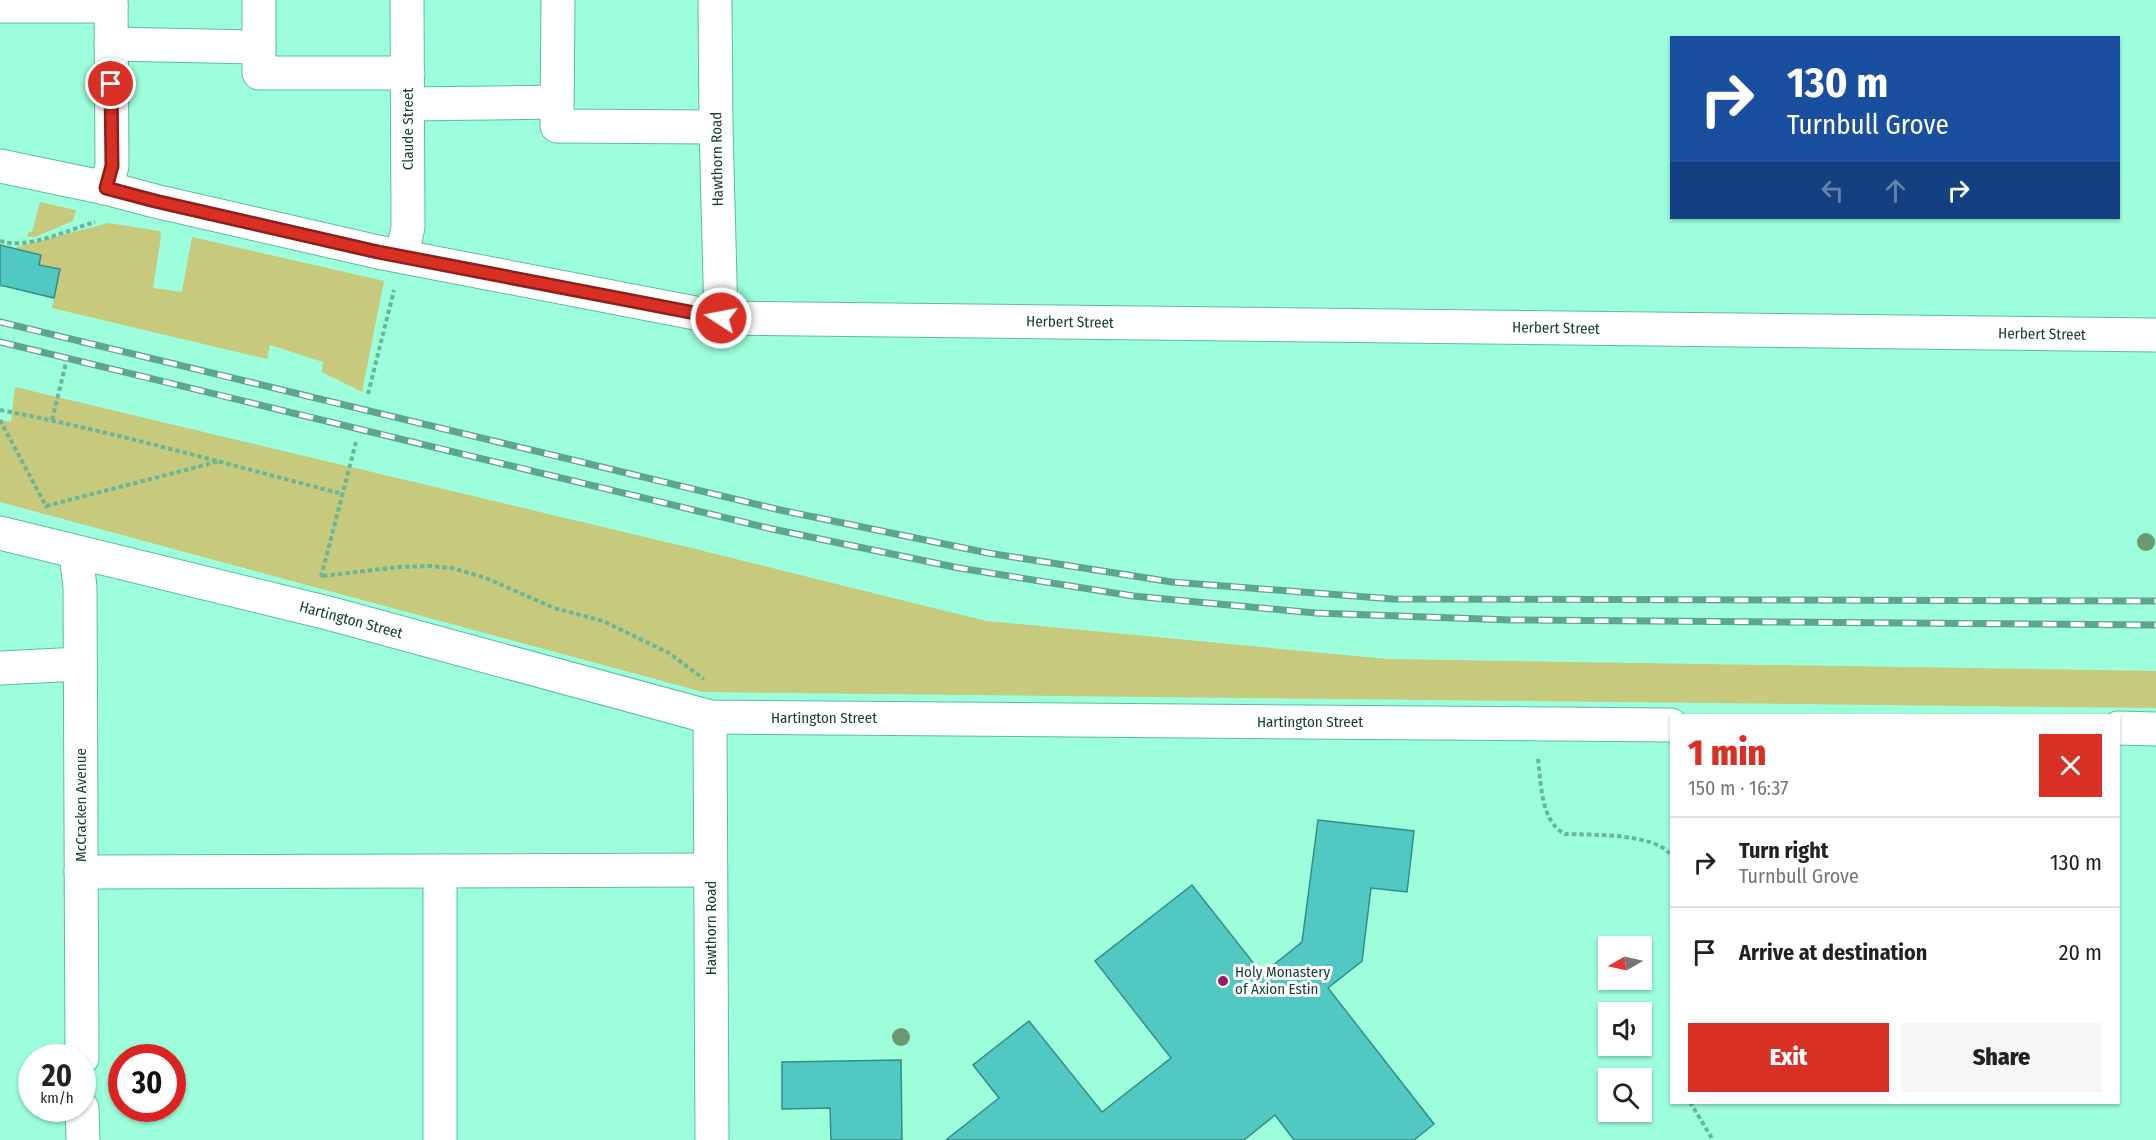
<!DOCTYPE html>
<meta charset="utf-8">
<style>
:root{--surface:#fff;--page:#f6f6f6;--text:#222;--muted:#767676;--line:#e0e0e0;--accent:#d93025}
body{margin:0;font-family:"Fira Sans Condensed",sans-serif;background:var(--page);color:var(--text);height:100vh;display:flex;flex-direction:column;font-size:22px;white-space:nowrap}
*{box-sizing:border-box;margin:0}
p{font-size:20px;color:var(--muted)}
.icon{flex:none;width:33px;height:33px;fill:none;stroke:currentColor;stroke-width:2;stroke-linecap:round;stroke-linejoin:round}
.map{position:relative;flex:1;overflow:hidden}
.panel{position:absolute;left:1670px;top:714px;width:450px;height:390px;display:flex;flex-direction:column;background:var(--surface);border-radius:0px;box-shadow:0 2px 4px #0004}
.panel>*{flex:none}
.banner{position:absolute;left:1670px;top:36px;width:450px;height:183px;border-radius:0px;box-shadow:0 2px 4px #0004;background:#1a4fa0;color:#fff;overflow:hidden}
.needle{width:39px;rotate:261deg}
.controls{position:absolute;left:1598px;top:936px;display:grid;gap:12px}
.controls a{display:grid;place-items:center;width:54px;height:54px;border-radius:0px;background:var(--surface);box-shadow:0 2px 4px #0004;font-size:30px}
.speed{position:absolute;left:18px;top:1044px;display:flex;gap:12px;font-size:30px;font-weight:700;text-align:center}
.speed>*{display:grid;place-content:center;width:78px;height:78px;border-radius:50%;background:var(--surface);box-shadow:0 2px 4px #0004;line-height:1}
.speed small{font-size:15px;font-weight:400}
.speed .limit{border:9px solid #d22;background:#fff;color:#111}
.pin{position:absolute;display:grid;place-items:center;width:51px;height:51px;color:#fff;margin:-26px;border:3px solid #fff;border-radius:50%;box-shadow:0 2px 6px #0007}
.me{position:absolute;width:66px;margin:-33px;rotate:281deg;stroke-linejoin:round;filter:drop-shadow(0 0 4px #0008)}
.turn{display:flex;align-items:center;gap:21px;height:126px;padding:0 18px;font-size:27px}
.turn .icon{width:78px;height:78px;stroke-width:2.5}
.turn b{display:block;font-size:42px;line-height:51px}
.lanes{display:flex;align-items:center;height:57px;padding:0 18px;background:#0003;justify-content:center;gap:30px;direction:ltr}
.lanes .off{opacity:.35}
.round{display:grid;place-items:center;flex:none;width:63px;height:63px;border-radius:0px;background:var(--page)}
.summary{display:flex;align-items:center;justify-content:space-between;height:102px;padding:0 18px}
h1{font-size:36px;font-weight:800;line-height:45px;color:var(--accent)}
.primary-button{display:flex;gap:12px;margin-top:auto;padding:12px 18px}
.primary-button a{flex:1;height:69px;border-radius:0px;background:var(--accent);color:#fff;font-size:24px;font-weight:800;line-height:69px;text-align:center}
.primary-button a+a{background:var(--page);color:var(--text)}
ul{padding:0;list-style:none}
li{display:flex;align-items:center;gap:18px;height:90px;padding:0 18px;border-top:2px solid var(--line)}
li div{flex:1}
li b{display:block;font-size:22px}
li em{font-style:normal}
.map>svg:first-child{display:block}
.green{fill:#c7c97c}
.building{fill:#51c9c2;stroke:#348d87;stroke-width:1.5}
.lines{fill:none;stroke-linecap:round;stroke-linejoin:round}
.minor-casing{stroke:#5bbd9d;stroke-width:35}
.path{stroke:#69b69b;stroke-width:4;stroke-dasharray:4.5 3;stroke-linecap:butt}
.minor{stroke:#fff;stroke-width:33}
.rail-casing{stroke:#5da58c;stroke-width:7}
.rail{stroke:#fff;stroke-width:4.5;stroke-dasharray:14;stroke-linecap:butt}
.tree{fill:#6d9970}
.route-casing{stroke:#8d1f18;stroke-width:15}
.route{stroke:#d93025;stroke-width:10}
.poi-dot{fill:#9d196a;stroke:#fff;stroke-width:2}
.labels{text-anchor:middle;stroke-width:6;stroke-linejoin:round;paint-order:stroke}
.street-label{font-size:15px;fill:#164033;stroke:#fff}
.poi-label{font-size:15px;fill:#164033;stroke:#fff;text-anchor:start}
</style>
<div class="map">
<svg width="2156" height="1140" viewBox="0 0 2156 1140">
<rect width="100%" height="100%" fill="#9cfedb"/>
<!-- green -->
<g class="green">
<polygon points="40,202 76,210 73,221 35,237 27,237 29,232 32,232"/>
<polygon points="108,223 160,231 161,237 153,288 182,292 192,237 384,281 362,392 322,372 323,362 270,345 267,359 52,308 60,269 39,265 41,254 15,249 16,247"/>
<polygon points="15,387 687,547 986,621 1387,659 2156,671 2156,708 703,692 0,502 0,420 11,422"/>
</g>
<!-- building -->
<g class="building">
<polygon points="0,245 41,255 39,265 60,269 54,298 0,285"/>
<polygon points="1318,820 1414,831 1407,892 1371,888 1362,961 1328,988 1434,1124 1414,1140 1294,1140 1275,1115 1244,1140 946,1140 999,1098 973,1065 1029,1021 1102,1112 1171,1058 1095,961 1192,885 1262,974 1302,942"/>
<polygon points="901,1060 902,1140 831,1140 830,1108 782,1109 782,1062"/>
</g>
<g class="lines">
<!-- minor casing -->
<g class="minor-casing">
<g id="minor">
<polyline points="259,0 259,73 408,73"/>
<polyline points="558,0 557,126 716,127"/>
<polyline points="715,0 716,127 721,318"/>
<polyline points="0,6 111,6"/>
<polyline points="111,44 259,47"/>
<polyline points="408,104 557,102"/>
<polyline points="0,166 106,188 155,201 378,252 721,318 2156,335"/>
<polyline points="106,188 112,166 111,0"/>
<polyline points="402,256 408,227 407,0"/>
<polyline points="0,533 328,613 710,717 1671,725"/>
<polyline points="76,552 80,587 82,1058"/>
<polyline points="0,668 80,664"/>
<polyline points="710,717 712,1140"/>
<polyline points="2118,728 2156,729"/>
<polyline points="81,872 710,870"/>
<polyline points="82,1108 83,1140"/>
<polyline points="440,1140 440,871"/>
</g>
</g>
<!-- path -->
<g class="path">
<path d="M0,241C26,250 68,230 95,222"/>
<polyline points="0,287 0,285"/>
<polyline points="368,394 394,290"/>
<path d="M0,410C116,432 229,465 343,494"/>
<polyline points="0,420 47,508"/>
<polyline points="52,420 66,363"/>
<polyline points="46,506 220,461"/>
<polyline points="323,576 399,567 429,566 452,568 486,578 554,608 603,621 669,653 704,679"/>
<polyline points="321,577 356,442"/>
<path d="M1538,759C1541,784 1541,822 1565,834C1593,835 1654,833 1671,855"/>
<polyline points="1690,1102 1713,1140"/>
</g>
<!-- minor -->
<use href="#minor" class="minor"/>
<!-- rail casing -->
<g class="rail-casing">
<g id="rail">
<polyline points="0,322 780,510 988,553 1172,582 1393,599 2156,601"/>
<polyline points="0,342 772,529 959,568 1133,596 1315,613 1510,620 2156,625"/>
</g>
</g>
<!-- rail -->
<use href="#rail" class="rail"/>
</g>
<!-- trees -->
<g class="tree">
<circle cx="2146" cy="542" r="9"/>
<circle cx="901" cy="1037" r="9"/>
</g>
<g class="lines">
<!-- route casing -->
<g class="route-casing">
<polyline id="route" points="111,84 112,166 106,188 155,201 378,252 721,318"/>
</g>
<!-- route -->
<use href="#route" class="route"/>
</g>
<!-- markers -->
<circle class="poi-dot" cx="1223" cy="981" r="6"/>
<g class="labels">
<!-- street labels -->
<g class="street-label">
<text transform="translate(408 129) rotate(-90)" y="5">Claude Street</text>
<text transform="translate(717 159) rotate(-91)" y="5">Hawthorn Road</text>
<text transform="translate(1070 322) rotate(1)" y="5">Herbert Street</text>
<text transform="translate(1556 328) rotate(1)" y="5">Herbert Street</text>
<text transform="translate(2042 334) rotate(1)" y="5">Herbert Street</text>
<text transform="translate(351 620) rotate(15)" y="5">Hartington Street</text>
<text x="824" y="723">Hartington Street</text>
<text x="1310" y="727">Hartington Street</text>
<text transform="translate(81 805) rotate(-90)" y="5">McCracken Avenue</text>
<text transform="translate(711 928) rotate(-90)" y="5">Hawthorn Road</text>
</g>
<!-- poi labels -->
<g class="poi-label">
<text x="1235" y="977">Holy Monastery<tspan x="1235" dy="17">of Axion Estin</tspan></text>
</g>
</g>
</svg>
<div class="controls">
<a><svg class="needle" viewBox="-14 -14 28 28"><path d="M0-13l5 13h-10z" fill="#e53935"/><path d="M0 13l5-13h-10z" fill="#767676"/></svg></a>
<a><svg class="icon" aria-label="sound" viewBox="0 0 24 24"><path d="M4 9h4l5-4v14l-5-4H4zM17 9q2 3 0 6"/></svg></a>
<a><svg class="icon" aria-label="search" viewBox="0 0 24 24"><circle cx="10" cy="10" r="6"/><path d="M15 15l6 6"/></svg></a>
</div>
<div class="speed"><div>20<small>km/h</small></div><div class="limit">30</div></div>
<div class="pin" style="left:111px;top:84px;background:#d93025"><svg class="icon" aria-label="arrive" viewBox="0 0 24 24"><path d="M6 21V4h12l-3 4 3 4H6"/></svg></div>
<svg class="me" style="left:721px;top:318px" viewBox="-20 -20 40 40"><circle r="17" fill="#d93025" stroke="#fff" stroke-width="3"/><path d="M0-11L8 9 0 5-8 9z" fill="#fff"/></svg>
<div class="banner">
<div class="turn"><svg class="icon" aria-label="right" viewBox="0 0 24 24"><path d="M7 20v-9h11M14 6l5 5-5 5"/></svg><div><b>130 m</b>Turnbull Grove</div></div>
<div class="lanes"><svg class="icon off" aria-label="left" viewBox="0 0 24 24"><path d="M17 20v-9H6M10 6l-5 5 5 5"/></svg><svg class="icon off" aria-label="ahead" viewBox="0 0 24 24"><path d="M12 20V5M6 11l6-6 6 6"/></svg><svg class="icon" aria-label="right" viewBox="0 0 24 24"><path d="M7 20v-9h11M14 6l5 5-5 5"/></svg></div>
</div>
<section class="panel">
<div class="summary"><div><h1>1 min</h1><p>150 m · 16:37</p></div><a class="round" style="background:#d93025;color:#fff"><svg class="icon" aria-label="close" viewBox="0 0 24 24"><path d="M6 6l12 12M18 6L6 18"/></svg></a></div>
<ul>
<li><svg class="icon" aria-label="right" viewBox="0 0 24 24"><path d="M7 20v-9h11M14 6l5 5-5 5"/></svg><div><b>Turn right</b><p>Turnbull Grove</p></div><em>130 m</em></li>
<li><svg class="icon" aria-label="arrive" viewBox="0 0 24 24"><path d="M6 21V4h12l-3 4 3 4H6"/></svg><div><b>Arrive at destination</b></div><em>20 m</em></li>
</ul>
<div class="primary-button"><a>Exit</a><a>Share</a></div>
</section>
</div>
